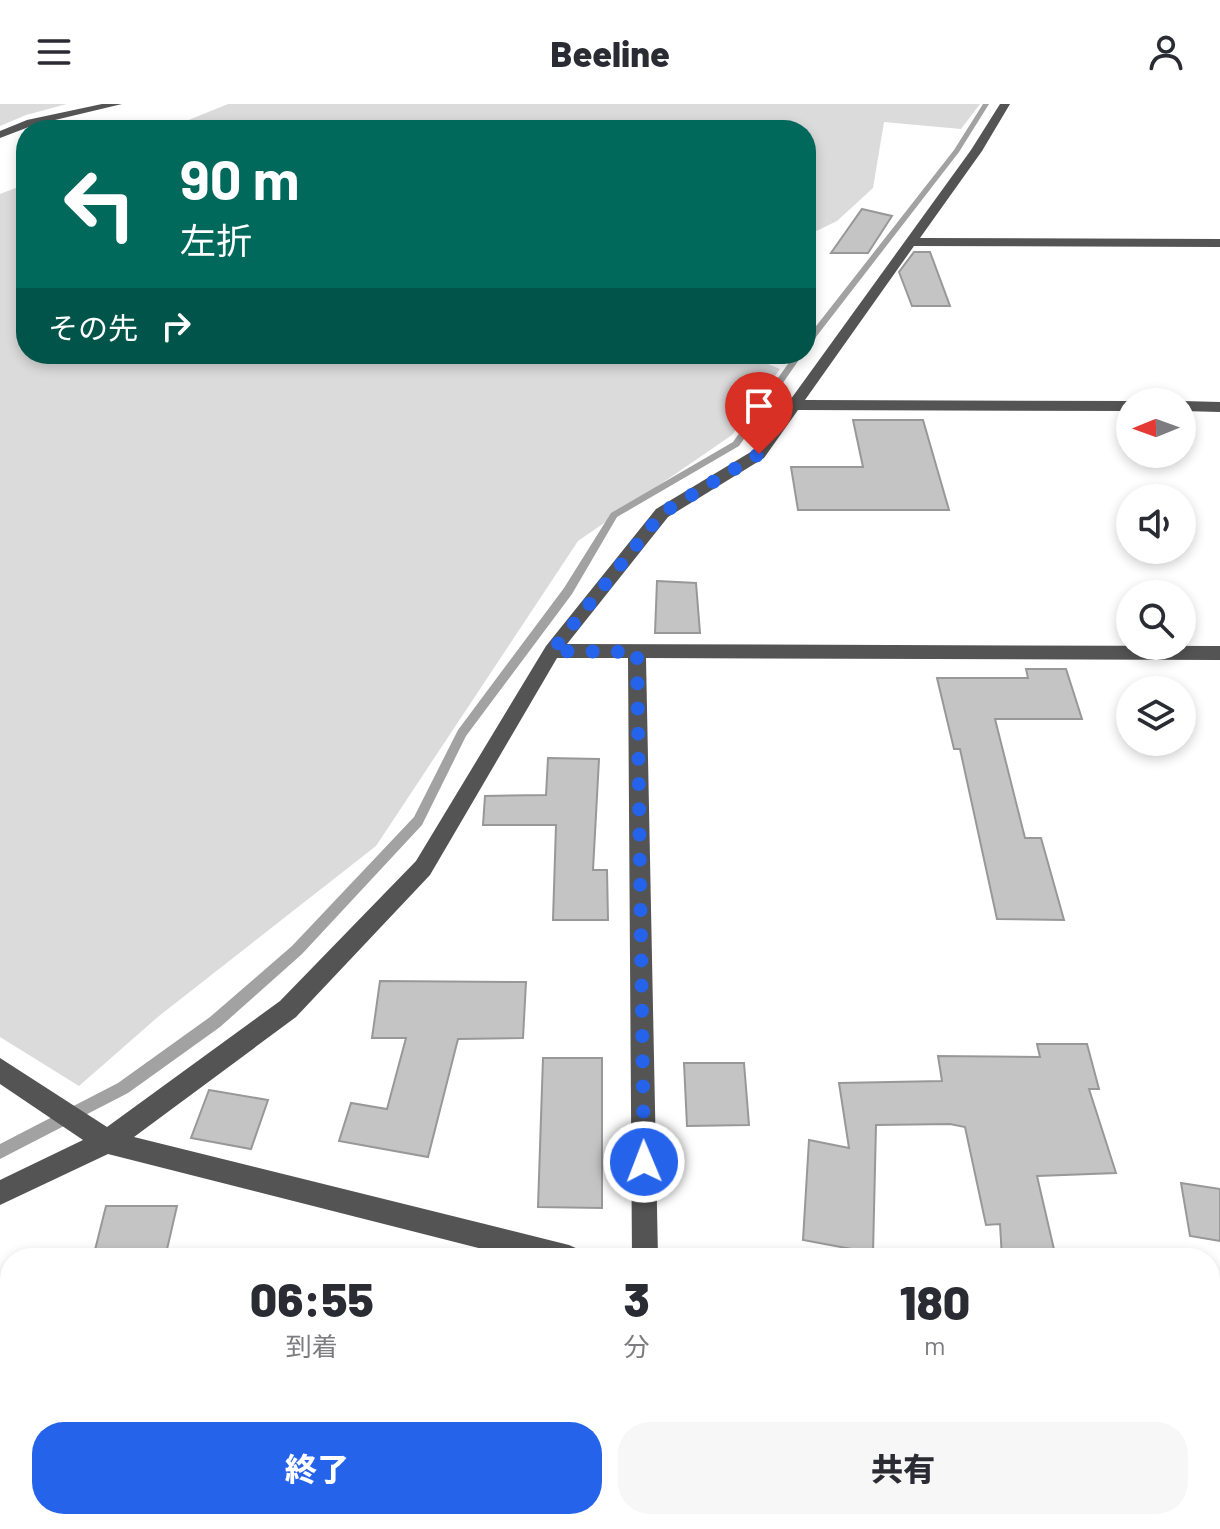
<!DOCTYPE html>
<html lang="ja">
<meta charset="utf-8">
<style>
:root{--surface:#fff;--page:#f7f7f7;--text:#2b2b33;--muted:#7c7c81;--accent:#2563eb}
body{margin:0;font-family:Barlow,"Noto Sans JP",sans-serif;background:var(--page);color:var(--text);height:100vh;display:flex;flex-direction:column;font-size:30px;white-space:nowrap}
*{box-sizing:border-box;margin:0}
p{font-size:26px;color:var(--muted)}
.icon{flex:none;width:44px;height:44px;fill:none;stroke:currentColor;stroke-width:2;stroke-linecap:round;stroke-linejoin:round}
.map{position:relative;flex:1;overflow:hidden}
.sheet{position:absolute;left:0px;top:1144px;width:1220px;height:282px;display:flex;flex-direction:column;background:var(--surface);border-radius:32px 32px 0 0;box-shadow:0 4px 12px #0003}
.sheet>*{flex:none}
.guide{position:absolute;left:16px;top:16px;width:800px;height:244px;border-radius:32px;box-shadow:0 4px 12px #0003;background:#00695c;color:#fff;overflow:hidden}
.needle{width:52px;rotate:269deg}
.tools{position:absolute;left:1116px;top:284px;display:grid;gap:16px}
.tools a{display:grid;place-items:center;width:80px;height:80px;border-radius:50%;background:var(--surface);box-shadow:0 4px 12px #0003;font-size:40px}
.pin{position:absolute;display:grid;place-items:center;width:68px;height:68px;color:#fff;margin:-82px -34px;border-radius:50% 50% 50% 0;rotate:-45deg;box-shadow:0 0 8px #0007}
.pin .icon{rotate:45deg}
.me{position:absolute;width:88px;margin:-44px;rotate:359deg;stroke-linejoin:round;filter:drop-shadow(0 0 6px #0008)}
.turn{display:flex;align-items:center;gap:28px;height:168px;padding:0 32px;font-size:36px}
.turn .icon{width:104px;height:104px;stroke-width:2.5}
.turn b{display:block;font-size:56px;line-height:68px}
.then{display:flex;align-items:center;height:76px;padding:0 32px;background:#0003;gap:16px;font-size:30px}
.eta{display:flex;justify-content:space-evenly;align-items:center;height:136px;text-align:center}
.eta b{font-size:48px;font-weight:800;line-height:56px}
.button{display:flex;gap:16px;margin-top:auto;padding:16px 32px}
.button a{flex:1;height:92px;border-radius:32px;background:var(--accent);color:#fff;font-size:32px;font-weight:800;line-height:92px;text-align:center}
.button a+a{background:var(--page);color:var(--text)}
header{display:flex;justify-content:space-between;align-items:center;height:104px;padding:0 32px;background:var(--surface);font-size:36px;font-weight:800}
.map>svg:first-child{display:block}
.green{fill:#dbdbdb}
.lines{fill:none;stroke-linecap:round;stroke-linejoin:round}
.stream{fill:#a2a2a2;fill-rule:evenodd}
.building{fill:#c4c4c4;stroke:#989898;stroke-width:2}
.minor{fill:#545454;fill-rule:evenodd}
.route{stroke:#2563eb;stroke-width:14;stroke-dasharray:0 25.2}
</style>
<header><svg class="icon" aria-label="menu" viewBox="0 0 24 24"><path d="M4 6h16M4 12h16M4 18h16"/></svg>Beeline<svg class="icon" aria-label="person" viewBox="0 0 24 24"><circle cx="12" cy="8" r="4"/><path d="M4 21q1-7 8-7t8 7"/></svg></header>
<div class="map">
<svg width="1220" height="1425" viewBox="0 0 1220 1425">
<rect width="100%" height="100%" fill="#fff"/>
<!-- green -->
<g class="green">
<polygon points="0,0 67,0 26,11 0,22"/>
<polygon points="228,0 980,0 961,25 884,18 873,84 837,117 806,132 806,26 164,26"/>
<polygon points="26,80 26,250 744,250 780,265 732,331 578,437 376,742 159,912 79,982 0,933 0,90"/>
</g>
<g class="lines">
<!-- stream -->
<g class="stream">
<polygon points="983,0 989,0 959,48 809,242 806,242 806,235 954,46"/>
<polygon points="795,250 803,250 739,342 617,413 572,490 466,632 422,721 302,850 220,923 128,989 0,1055 0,1040 118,979 210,913 292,842 414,713 458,626 564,484 611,409 733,338"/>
</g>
</g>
<!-- building -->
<g class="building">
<polygon points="862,105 892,112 868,149 831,149"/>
<polygon points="914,148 930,148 950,202 912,202 899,168"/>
<polygon points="853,316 923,316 949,406 798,406 791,363 863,363"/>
<polygon points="657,477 696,479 700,529 655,529"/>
<polygon points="1026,565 1066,565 1082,615 995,615 1025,734 1041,734 1064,816 997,815 960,645 954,645 937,574 1028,574"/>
<polygon points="548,654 599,655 593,766 607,766 608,816 553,816 556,721 483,721 485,692 546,691"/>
<polygon points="380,877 526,878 523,934 458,935 428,1053 339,1037 351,999 387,1005 406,934 372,934"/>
<polygon points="1037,940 1087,940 1099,985 1089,985 1116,1069 1037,1072 1056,1154 1002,1154 1000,1120 986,1121 965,1023 950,1020 876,1021 873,1149 803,1136 809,1036 849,1044 839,979 942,977 938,952 1040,953"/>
<polygon points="543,954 602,954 602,1104 538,1103"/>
<polygon points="684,959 744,959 749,1021 687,1022"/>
<polygon points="209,986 268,996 251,1045 191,1034"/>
<polygon points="1181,1079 1220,1085 1220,1137 1190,1132"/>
<polygon points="106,1102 177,1102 165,1154 93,1154"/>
</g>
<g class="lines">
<!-- minor -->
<g class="minor">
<polygon points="102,0 122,0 34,21 0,34 0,27 27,16"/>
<polygon points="1000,0 1010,0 982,47 920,134 1220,135 1220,143 914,142 805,296 1130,297 1130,307 798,306 764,354 668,413 567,540 1220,542 1220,556 646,554 658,1154 632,1154 628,554 557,554 430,771 296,913 134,1033 569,1141 578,1145 582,1154 518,1154 108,1050 0,1101 0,1076 83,1036 0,980 0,954 107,1023 280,897 416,757 546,542 656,405 754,346 971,46"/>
<polygon points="1182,297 1220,298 1220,308 1182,307"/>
<polygon points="1210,1271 1220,1272 1220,1300 1210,1299"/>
<polygon points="330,1416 360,1416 357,1425 327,1425"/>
<polygon points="865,1416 895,1416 894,1425 864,1425"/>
</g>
</g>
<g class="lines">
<!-- route -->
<polyline class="route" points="644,1058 637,548 552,547 662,409 759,350"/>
</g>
</svg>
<div class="tools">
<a><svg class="needle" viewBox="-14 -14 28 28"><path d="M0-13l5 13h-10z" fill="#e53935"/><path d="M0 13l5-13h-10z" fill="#7c7c81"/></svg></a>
<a><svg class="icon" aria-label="sound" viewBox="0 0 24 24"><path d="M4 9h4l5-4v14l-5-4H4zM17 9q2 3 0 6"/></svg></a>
<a><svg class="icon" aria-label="search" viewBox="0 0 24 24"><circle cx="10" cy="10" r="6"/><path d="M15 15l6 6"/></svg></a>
<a><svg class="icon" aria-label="layers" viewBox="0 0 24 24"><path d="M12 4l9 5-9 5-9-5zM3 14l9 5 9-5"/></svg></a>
</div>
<div class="pin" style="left:759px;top:350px;background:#d93025"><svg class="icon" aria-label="arrive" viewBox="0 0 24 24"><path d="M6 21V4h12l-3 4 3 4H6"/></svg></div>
<svg class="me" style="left:644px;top:1058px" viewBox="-20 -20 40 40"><circle r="17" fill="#2563eb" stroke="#fff" stroke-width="3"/><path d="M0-11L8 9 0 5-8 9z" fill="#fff"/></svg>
<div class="guide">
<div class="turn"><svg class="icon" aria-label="left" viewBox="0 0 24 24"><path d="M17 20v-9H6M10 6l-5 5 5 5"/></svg><div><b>90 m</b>左折</div></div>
<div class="then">その先<svg class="icon" aria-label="right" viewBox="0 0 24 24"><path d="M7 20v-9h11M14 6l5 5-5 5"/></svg></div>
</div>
<section class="sheet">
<div class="eta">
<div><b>06:55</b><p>到着</p></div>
<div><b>3</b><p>分</p></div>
<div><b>180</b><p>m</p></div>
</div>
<div class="button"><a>終了</a><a>共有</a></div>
</section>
</div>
